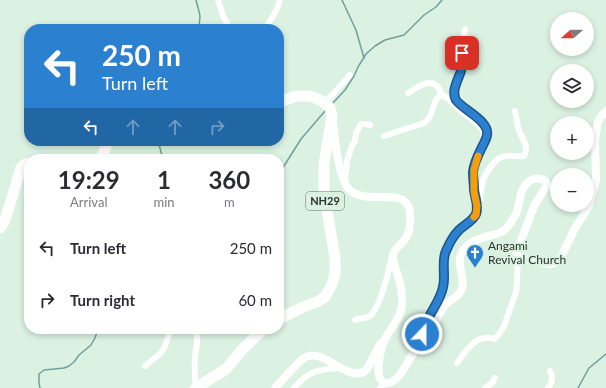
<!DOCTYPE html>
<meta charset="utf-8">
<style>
:root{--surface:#fff;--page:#f7f7f7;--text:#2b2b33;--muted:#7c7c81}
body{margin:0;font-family:Lato,sans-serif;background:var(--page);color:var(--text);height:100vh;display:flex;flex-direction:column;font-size:15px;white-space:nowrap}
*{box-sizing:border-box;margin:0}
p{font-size:13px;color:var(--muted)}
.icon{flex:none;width:22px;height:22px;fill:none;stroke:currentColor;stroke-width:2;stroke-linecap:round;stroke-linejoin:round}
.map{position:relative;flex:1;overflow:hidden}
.side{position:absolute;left:24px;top:154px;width:260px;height:180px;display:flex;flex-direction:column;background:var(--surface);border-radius:16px;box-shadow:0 2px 6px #0003}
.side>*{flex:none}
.hud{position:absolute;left:24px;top:24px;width:260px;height:122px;border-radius:16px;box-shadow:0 2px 6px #0003;background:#2b81cf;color:#fff;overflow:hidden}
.needle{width:26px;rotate:250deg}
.fabs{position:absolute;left:550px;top:12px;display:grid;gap:8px}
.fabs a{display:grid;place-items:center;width:44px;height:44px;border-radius:50%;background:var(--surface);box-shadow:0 2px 6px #0003;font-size:20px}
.pin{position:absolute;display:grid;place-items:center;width:34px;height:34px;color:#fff;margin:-17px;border-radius:8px;box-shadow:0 2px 6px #0006}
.me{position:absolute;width:44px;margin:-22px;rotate:22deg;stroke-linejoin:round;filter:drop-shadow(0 0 3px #0008)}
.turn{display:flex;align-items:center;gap:14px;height:84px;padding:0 12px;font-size:18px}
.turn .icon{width:52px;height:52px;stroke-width:2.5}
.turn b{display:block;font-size:28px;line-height:34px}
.lanes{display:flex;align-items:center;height:38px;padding:0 12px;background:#0003;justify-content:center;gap:20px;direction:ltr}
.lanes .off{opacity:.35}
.eta{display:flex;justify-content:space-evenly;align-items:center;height:68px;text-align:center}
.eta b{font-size:24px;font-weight:700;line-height:28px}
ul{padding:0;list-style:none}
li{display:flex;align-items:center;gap:12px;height:52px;padding:0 12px}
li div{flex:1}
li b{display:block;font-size:15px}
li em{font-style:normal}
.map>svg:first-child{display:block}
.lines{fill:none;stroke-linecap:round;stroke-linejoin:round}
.stream{stroke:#709f9d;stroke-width:1.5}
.street{stroke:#fff;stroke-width:6}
.secondary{stroke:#fff;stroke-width:8}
.highway{stroke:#fff;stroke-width:11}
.route-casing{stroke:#1c5487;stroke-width:10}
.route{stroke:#2b81cf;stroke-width:7}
.slow{stroke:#f59e0b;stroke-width:7}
.labels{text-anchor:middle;stroke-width:4;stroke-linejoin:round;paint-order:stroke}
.shield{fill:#dbf1e2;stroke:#5e6b63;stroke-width:1}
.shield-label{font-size:11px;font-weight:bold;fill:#29322c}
.poi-label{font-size:12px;fill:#29322c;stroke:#dbf1e2;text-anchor:start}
</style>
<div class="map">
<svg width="606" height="388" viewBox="0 0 606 388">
<rect width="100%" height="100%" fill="#dbf1e2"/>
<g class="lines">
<!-- stream -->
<g class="stream">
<path d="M196,0C199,13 202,15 198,29"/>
<polyline points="342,0 356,30 364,58"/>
<polyline points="332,104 345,90 354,76 358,67 366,54 375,46 385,40 404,35 424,15 436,7 442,0"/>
<polyline points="158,141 163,159"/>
<polyline points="279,174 301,139 325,111"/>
<polyline points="40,388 39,383 39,374 44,370 64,368 69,366 74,362 79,355 91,345 95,338 98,329"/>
<polyline points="578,388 589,368 606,354"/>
</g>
<!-- street -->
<g class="street">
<polyline points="218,0 223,16 230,29"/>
<path d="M264,29C272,20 277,11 280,0"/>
<path d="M465,29C464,37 462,45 462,54C461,59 462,64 461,69C459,78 451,89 456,98C462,111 492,121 487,137"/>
<path d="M408,93C420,85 436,74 442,96"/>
<polyline points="325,103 350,75"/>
<path d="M384,136L424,123C428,120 431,116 432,111C434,105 437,90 447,98C452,102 457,108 462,112C470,118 483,126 485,136C486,145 476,159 474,168C472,175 473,185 474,192C476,199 480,209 475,216C471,222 464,225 459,230C453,235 447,245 445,253C441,264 447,277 443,289C439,299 434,307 429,316C424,325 422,335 419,345"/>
<polyline points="345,182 347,161 352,146 355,141 356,133 361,124 366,124 370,125"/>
<path d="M479,203C482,187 481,178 492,165C495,162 498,158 502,157C508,154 517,157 524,156C530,147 521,137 518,128C517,122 516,116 515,111"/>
<path d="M355,320C360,318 365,319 370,316C380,308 389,270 392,257"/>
<path d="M196,329C199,341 196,347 195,358C194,368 195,377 196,387"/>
<path d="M457,363C466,351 476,333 494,339L500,333L504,326L516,292L517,282L518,256"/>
<polyline points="145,366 161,353 164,348 171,329"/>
<path d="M294,388C309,371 318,369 340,368"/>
<polyline points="380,388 384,383"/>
<polyline points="485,388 493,382 495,378"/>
<path d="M548,388C552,383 554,377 550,371"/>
</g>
<!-- secondary -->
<g class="secondary">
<path d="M333,124C336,141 336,159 342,175C343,179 345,183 347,187C366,212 415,176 410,224C410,227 409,232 407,236C405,242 393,249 393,255C392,261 396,268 397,273C401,285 404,297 401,310C399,320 391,328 386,337C381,347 377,364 379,376C380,379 383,384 387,383C399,383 407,362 413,354C416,350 420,346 423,342C426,338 428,333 431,329C436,321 440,313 445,305C450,300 458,297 461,291C467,280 456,266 461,254C467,242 480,238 492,235C496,234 500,233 503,231C509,227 512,220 516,214C521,203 518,192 527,183C532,178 536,178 541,179C545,180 546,181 547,185L534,206L519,246L517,253L518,256C526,262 540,262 550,264L554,263L559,261L564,251L574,230L589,206L596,180L595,141L597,127L599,119L606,111"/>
<path d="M275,388C282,381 299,360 306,357C325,348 350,385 366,370C372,363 375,351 381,343"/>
</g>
<!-- highway -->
<g class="highway">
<polyline points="279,103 282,101 296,96 310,96 322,101 327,105 330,108 332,116 324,164 324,192 335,258 335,274 332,284 325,297 317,302 303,307 279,319"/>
<polyline points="99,159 104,153 108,141"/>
<polyline points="0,228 5,220 21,168 25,164 29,163"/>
<polyline points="196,388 226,369 241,351 263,329"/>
</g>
</g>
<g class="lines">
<!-- route casing -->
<g class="route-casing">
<path id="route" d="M422,334C424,328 426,322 429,317C434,307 441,298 443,287C446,275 441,261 446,251C449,244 453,236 459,230C464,225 473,221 476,214C479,206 475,198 474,190C474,184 473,178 473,172C474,161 481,150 485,141C486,139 487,137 487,135C490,121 463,110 456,100C451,91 458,80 461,71C462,65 462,59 462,53"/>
</g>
<!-- route -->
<use href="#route" class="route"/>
<!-- slow -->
<polyline class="slow" points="474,217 476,215 477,206 474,192 474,170 478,156"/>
</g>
<!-- icons -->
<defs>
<g id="church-pin" transform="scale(0.9)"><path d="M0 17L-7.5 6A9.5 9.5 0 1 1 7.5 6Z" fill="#2b81cf" stroke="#dbf1e2"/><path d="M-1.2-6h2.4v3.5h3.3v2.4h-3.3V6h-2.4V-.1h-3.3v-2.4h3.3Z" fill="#fff"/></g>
</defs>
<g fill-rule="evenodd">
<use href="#church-pin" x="475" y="253"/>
</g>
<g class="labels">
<!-- shield labels -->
<rect class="shield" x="306" y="192" width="38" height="18" rx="3"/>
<g class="shield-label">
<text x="325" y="205">NH29</text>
</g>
<!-- poi labels -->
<g class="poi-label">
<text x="488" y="250">Angami<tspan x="488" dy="14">Revival Church</tspan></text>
</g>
</g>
</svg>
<div class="fabs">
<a><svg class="needle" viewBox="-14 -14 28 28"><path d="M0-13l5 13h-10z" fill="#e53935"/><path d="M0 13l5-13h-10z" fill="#7c7c81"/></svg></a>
<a><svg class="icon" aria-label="layers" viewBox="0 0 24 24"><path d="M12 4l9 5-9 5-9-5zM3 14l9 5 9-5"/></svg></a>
<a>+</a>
<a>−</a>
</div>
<div class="pin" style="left:462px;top:53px;background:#d93025"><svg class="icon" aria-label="arrive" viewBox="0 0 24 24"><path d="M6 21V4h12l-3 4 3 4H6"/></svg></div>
<svg class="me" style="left:422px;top:334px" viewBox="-20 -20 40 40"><circle r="17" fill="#2b81cf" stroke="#fff" stroke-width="3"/><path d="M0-11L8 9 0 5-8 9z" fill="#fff"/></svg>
<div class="hud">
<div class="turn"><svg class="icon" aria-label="left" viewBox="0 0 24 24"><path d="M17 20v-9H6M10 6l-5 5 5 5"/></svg><div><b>250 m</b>Turn left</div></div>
<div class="lanes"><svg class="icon" aria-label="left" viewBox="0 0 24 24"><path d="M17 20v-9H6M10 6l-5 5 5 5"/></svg><svg class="icon off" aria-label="ahead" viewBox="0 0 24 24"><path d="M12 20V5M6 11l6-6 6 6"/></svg><svg class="icon off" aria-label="ahead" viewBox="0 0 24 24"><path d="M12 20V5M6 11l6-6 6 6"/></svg><svg class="icon off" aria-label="right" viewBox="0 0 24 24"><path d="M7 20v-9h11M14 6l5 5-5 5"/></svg></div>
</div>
<section class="side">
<div class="eta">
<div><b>19:29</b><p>Arrival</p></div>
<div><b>1</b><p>min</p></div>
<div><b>360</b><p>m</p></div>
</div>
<ul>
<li><svg class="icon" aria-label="left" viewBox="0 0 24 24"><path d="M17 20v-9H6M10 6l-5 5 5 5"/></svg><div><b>Turn left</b></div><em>250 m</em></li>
<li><svg class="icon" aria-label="right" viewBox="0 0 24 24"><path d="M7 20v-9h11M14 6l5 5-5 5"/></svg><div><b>Turn right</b></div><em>60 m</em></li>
</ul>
</section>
</div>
